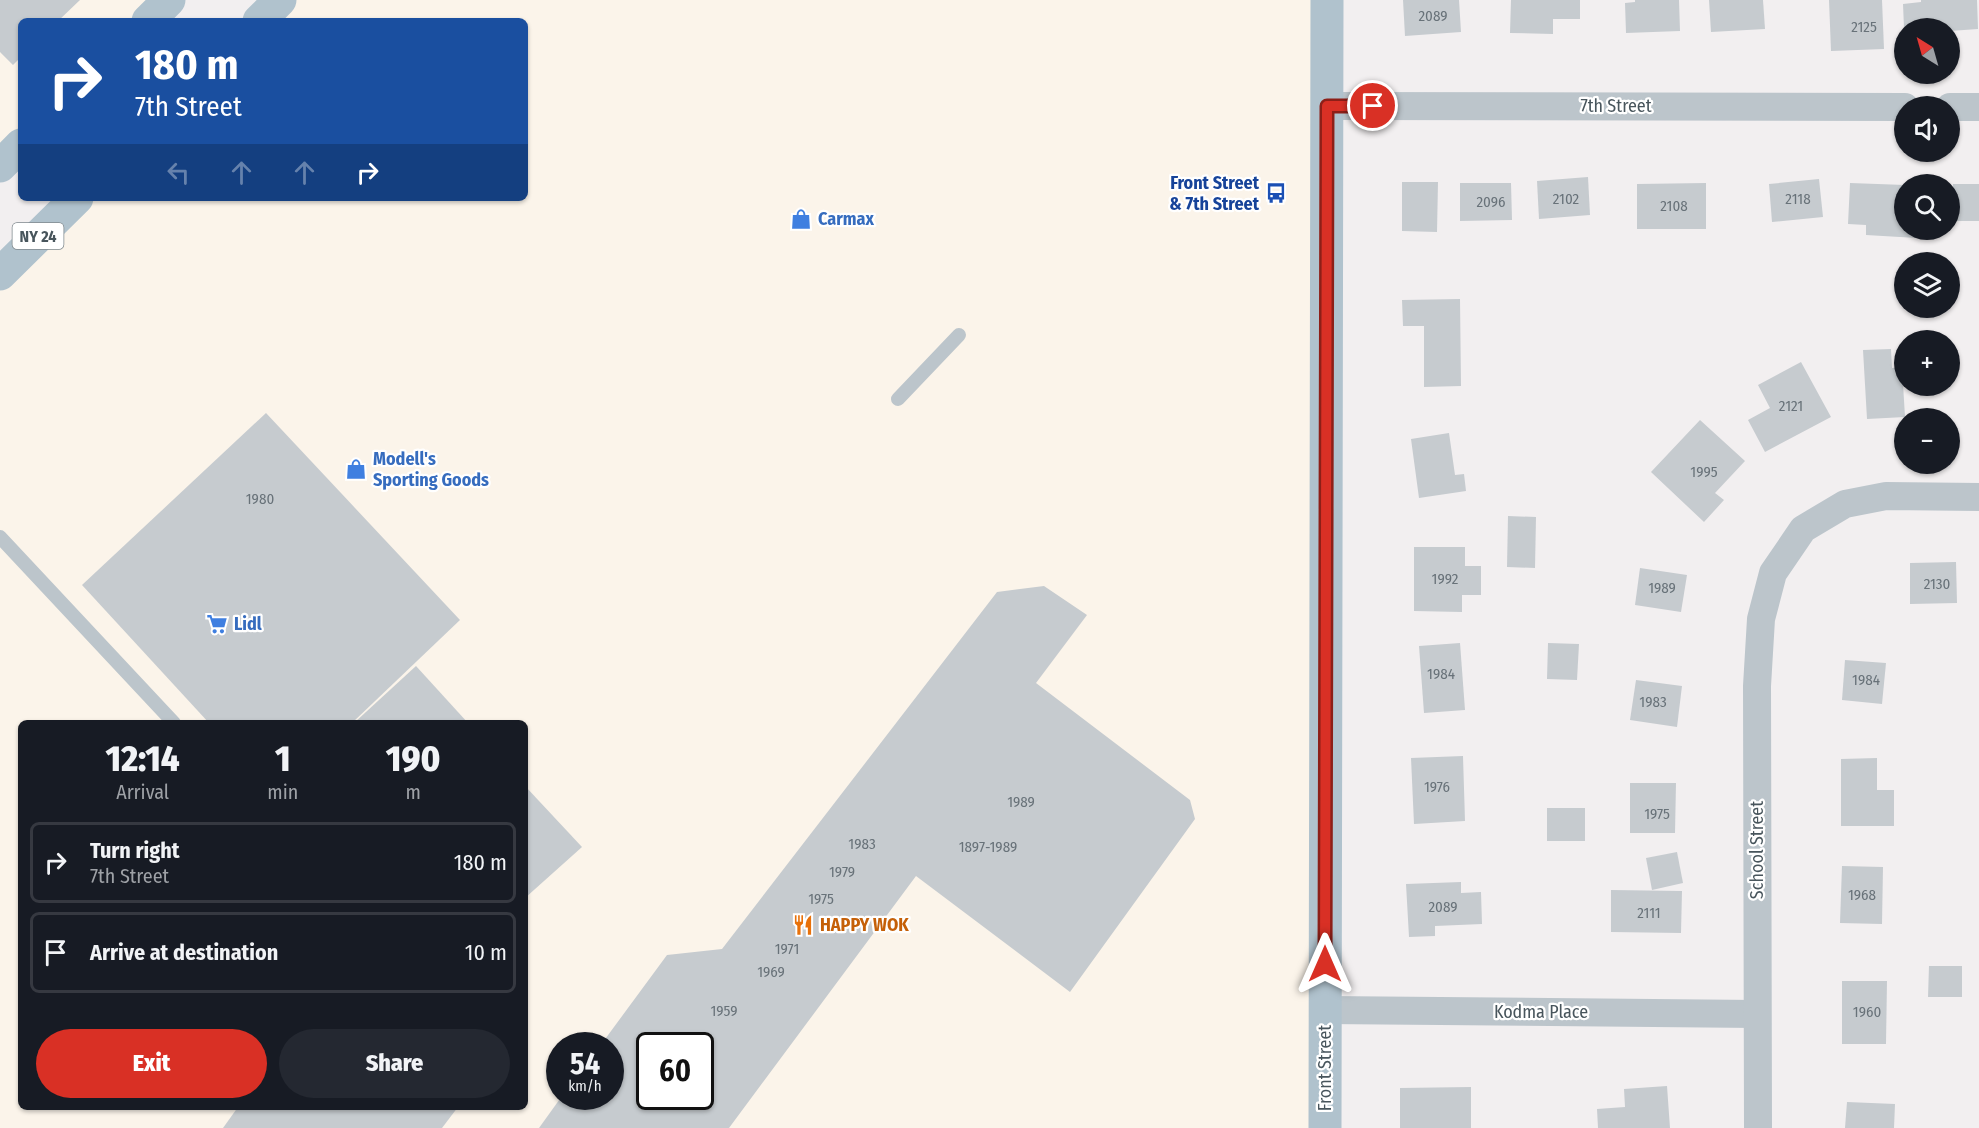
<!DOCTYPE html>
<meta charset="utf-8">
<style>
:root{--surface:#171b24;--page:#242831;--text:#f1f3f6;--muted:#9ea1a6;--line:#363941;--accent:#d93025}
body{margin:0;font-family:"Fira Sans Condensed",sans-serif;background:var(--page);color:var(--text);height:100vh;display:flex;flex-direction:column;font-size:22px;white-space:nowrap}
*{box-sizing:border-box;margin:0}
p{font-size:20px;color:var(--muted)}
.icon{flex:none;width:33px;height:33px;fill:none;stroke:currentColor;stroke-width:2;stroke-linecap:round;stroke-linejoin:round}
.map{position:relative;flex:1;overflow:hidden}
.drawer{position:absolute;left:18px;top:720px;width:510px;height:390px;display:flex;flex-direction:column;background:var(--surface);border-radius:9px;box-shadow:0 2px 4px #0004}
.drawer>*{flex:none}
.hud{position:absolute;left:18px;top:18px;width:510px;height:183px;border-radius:9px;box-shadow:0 2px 4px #0004;background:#1a4fa0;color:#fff;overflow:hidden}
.needle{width:39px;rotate:323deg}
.controls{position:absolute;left:1894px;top:18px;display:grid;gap:12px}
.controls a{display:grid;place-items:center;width:66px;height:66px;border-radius:50%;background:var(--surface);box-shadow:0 2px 4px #0004;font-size:30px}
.speed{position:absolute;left:546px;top:1032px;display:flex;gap:12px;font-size:30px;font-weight:700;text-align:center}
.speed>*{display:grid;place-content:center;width:78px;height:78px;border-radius:50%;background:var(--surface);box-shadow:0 2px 4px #0004;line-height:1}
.speed small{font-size:15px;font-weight:400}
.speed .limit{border:3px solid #111;border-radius:9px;background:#fff;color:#111}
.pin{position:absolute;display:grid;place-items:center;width:51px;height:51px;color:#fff;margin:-26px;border:3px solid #fff;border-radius:50%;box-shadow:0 2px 6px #0007}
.me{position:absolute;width:66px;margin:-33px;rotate:0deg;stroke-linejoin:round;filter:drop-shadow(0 0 4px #0008)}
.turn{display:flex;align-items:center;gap:21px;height:126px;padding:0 18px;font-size:27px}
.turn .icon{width:78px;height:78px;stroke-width:2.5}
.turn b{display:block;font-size:42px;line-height:51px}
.lanes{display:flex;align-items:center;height:57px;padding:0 18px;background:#0003;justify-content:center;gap:30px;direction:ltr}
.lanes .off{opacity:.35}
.eta{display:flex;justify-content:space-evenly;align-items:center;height:102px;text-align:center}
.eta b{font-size:36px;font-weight:800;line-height:42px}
.primary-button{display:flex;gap:12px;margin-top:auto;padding:12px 18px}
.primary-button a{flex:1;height:69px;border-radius:36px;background:var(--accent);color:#fff;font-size:24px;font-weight:800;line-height:69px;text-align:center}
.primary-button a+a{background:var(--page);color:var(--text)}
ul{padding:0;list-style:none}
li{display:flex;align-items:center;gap:18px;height:81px;margin:0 12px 9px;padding:0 6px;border:3px solid var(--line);border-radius:9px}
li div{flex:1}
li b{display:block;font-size:22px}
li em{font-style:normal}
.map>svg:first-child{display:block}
.commercial{fill:#fbf4ea;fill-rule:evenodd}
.building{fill:#c6cbcf;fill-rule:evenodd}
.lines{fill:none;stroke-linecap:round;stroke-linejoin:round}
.service{stroke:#bcc5cb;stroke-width:14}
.minor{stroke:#bcc5cb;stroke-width:28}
.primary{stroke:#b0c2cd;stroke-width:33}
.route-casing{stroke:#8d1f18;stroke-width:15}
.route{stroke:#d93025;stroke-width:10}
.labels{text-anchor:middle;stroke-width:4.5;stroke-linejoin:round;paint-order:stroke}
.number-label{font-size:15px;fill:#687279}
.shield{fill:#fff;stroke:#7f888d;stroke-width:1.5}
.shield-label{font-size:16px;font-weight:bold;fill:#48555c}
.street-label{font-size:18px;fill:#48555c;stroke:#fff}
.transit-label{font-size:18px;font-weight:bold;fill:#164399;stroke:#fff;text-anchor:end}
.shop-label{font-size:18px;font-weight:bold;fill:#366cbe;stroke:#fff;text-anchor:start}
.food-label{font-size:18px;font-weight:bold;fill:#c56008;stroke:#fff;text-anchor:start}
</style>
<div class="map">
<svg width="1979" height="1128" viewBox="0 0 1979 1128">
<rect width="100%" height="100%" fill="#f2eff0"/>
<!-- commercial -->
<g class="commercial">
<polygon points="0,0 155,0 134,21 21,21 21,132 0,153"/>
<path d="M277,0H1327L1325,1128H0V273L76,198H525V21H256ZM21,723H525V1107H21ZM560,1046H610V1096H560ZM650,1046H700V1096H650Z"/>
</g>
<!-- building -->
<g class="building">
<polygon points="0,0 80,0 58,21 21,21 21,57 13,65 0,52"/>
<polygon points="1403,0 1459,0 1461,32 1405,36"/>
<polygon points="1511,0 1580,0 1580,19 1553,19 1553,34 1510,33"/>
<polygon points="1635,0 1679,0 1680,31 1626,33 1625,3 1635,2"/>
<polygon points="1709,0 1763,0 1765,29 1711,32"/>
<polygon points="1829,0 1882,0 1884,49 1831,51"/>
<polygon points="1921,0 1977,0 1978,29 1950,31 1950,28 1904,28 1903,4 1921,2"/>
<polygon points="1588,177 1590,215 1539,219 1537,181"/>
<polygon points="1819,179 1823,217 1772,222 1769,184"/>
<polygon points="1402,182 1438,182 1437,232 1402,231"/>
<polygon points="1460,183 1511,183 1512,220 1460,221"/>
<polygon points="1706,183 1706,229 1637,229 1637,184"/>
<polygon points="1850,183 1905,185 1905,230 1917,230 1917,238 1866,235 1866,225 1848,224"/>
<polygon points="1953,184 1979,184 1979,221 1954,221"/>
<polygon points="1460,299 1461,386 1424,387 1424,326 1403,326 1402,300"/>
<polygon points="1891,349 1892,368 1902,367 1905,417 1867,419 1863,350"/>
<polygon points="1801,362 1831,417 1765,452 1748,420 1770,408 1758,385"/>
<polygon points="266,413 460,620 352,723 209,723 82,585"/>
<polygon points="1700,420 1745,461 1715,493 1724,500 1704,522 1651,472"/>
<polygon points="1449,433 1455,475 1464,474 1466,491 1419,498 1411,439"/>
<polygon points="1508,516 1536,517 1535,568 1507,567"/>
<polygon points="1414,547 1465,547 1465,566 1481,566 1481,595 1462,595 1462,612 1414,611"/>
<polygon points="1956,562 1957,603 1910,604 1910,563"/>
<polygon points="1640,568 1687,575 1681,612 1635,605"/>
<path d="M1044,586L1087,615L1036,683L1190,800L1195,819L1070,992L916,876L729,1128H539L562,1096H610V1046H600L667,955L722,949L997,592ZM650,1046H700V1096H650Z"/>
<polygon points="1460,643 1465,710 1424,713 1419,646"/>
<polygon points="1548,643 1579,644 1577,680 1547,679"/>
<polygon points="1845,660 1886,663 1882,704 1842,700"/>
<polygon points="416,666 468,723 354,723"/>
<polygon points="1636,680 1682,686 1677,727 1630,720"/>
<polygon points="1463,756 1465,821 1414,824 1411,758"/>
<polygon points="1877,758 1877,790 1894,790 1894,826 1841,826 1841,759"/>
<polygon points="1630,783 1676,783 1675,833 1630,833"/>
<polygon points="525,786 582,847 525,898"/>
<rect x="1547" y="808" width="38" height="33"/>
<polygon points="1677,852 1683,883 1652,890 1646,858"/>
<polygon points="1842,866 1883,867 1882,924 1840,923"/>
<polygon points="1461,882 1461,893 1481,892 1482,924 1435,926 1435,936 1409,937 1406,884"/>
<polygon points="1611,890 1682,891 1681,933 1611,932"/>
<polygon points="1929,966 1962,966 1962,997 1928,997"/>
<polygon points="1842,981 1887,981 1886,1044 1842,1044"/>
<polygon points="1667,1086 1670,1128 1598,1128 1597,1109 1625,1107 1624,1089"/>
<polygon points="1471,1087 1471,1128 1400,1128 1400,1088"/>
<polygon points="1847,1102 1895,1104 1894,1128 1845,1128"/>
<polygon points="238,1107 458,1107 442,1128 223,1128"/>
</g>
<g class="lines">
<!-- service -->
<g class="service">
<polyline points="898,399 959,335"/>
<polyline points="0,537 174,723"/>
</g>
<!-- minor -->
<g class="minor">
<polyline points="1327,106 1905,107"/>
<polyline points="1950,107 1979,107"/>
<polyline points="1325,1010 1757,1014"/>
<polyline points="1758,1128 1757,686 1761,619 1773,573 1803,529 1845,504 1886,496 1979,497"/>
</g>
<!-- primary -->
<g class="primary">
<polyline points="148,21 169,0"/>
<polyline points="259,21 280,0"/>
<polyline points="0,166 21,145"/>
<polyline points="0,274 77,198"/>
<polyline points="1325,1128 1327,0"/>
</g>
</g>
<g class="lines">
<!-- route casing -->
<g class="route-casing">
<polyline id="route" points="1325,964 1327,106 1373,106"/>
</g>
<!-- route -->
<use href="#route" class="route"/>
</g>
<!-- icons -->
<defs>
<g id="bus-bare" transform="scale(1.62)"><path d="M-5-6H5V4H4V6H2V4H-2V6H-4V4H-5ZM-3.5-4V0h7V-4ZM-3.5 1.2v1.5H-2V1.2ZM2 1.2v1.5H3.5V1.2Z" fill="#1a4fb4" stroke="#fff" stroke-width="2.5" paint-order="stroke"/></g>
<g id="shop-bare" transform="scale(1.62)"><path d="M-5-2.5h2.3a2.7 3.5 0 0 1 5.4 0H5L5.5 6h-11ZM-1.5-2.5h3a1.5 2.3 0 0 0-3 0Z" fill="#3f7fe0" stroke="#fff" stroke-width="2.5" paint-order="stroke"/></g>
<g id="supermarket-bare" transform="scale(1.62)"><path d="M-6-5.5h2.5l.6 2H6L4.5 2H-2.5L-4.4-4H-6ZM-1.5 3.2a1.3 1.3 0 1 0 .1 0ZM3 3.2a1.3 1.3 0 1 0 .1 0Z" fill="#3f7fe0" stroke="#fff" stroke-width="2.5" paint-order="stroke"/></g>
<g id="restaurant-bare" transform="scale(1.62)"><path d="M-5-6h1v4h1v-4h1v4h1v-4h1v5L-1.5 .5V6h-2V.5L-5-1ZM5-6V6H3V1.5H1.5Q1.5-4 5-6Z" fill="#e8710a" stroke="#fff" stroke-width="2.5" paint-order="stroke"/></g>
</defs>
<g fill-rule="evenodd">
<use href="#bus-bare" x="1276" y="193"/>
<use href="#shop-bare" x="801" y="219"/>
<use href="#shop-bare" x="356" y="469"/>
<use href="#supermarket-bare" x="217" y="624"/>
<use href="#restaurant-bare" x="803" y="925"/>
</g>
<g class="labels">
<!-- number labels -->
<g class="number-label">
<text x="1433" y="21">2089</text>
<text x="1864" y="32">2125</text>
<text x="1566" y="204">2102</text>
<text x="1798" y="204">2118</text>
<text x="1491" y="207">2096</text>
<text x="1674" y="211">2108</text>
<text x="1791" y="411">2121</text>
<text x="1704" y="477">1995</text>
<text x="260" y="504">1980</text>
<text x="1445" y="584">1992</text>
<text x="1937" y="589">2130</text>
<text x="1662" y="593">1989</text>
<text x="1441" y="679">1984</text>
<text x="1866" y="685">1984</text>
<text x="1653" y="707">1983</text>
<text x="1437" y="792">1976</text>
<text x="1021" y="807">1989</text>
<text x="1657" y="819">1975</text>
<text x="862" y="849">1983</text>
<text x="988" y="852">1897-1989</text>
<text x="842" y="877">1979</text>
<text x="1862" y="900">1968</text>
<text x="821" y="904">1975</text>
<text x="1443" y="912">2089</text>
<text x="1649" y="918">2111</text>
<text x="787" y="954">1971</text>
<text x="771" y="977">1969</text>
<text x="724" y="1016">1959</text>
<text x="1867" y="1017">1960</text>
</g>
<!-- shield labels -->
<rect class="shield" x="12.5" y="223" width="51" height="26" rx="4.5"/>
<g class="shield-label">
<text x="38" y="242">NY 24</text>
</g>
<!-- street labels -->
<g class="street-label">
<text x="1616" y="112">7th Street</text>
<text transform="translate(1757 850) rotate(-90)" y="6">School Street</text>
<text x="1541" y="1018">Kodma Place</text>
<text transform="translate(1325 1068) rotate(-90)" y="6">Front Street</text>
</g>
<!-- transit labels -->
<g class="transit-label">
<text x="1259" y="189">Front Street<tspan x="1259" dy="21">&amp; 7th Street</tspan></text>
</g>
<!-- shop labels -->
<g class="shop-label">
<text x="818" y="225">Carmax</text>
<text x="373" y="465">Modell's<tspan x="373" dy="21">Sporting Goods</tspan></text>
<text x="234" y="630">Lidl</text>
</g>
<!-- food labels -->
<g class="food-label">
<text x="820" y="931">HAPPY WOK</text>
</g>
</g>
</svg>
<div class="controls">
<a><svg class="needle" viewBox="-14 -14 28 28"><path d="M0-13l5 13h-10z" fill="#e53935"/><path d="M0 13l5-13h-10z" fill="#9ea1a6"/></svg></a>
<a><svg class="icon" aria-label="sound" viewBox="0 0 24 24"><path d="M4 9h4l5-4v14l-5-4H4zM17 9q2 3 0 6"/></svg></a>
<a><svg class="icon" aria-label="search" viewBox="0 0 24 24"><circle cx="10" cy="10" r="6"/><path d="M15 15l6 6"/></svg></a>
<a><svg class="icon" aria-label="layers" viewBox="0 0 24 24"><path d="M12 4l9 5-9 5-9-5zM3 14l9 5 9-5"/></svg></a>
<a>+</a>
<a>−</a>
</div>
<div class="speed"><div>54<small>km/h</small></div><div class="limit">60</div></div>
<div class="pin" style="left:1373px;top:106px;background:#d93025"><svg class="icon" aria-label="arrive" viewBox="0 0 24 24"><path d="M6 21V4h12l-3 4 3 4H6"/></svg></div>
<svg class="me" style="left:1325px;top:964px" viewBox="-20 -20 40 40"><path d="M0-17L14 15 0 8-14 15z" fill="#d93025" stroke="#fff" stroke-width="4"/></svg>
<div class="hud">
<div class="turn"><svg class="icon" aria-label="right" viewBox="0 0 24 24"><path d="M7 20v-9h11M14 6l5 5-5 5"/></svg><div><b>180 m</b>7th Street</div></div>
<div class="lanes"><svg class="icon off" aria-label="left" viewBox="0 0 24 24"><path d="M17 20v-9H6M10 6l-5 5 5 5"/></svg><svg class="icon off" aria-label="ahead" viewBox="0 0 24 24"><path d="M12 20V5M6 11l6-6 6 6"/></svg><svg class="icon off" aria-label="ahead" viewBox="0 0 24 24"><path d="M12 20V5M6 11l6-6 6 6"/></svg><svg class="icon" aria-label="right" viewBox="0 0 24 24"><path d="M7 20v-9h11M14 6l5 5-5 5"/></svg></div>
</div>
<section class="drawer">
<div class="eta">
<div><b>12:14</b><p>Arrival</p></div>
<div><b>1</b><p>min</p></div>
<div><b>190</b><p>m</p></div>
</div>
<ul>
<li><svg class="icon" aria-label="right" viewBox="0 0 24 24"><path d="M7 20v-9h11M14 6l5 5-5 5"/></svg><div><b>Turn right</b><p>7th Street</p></div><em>180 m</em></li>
<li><svg class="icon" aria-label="arrive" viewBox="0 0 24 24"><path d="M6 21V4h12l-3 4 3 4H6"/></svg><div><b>Arrive at destination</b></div><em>10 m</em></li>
</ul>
<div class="primary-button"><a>Exit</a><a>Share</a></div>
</section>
</div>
